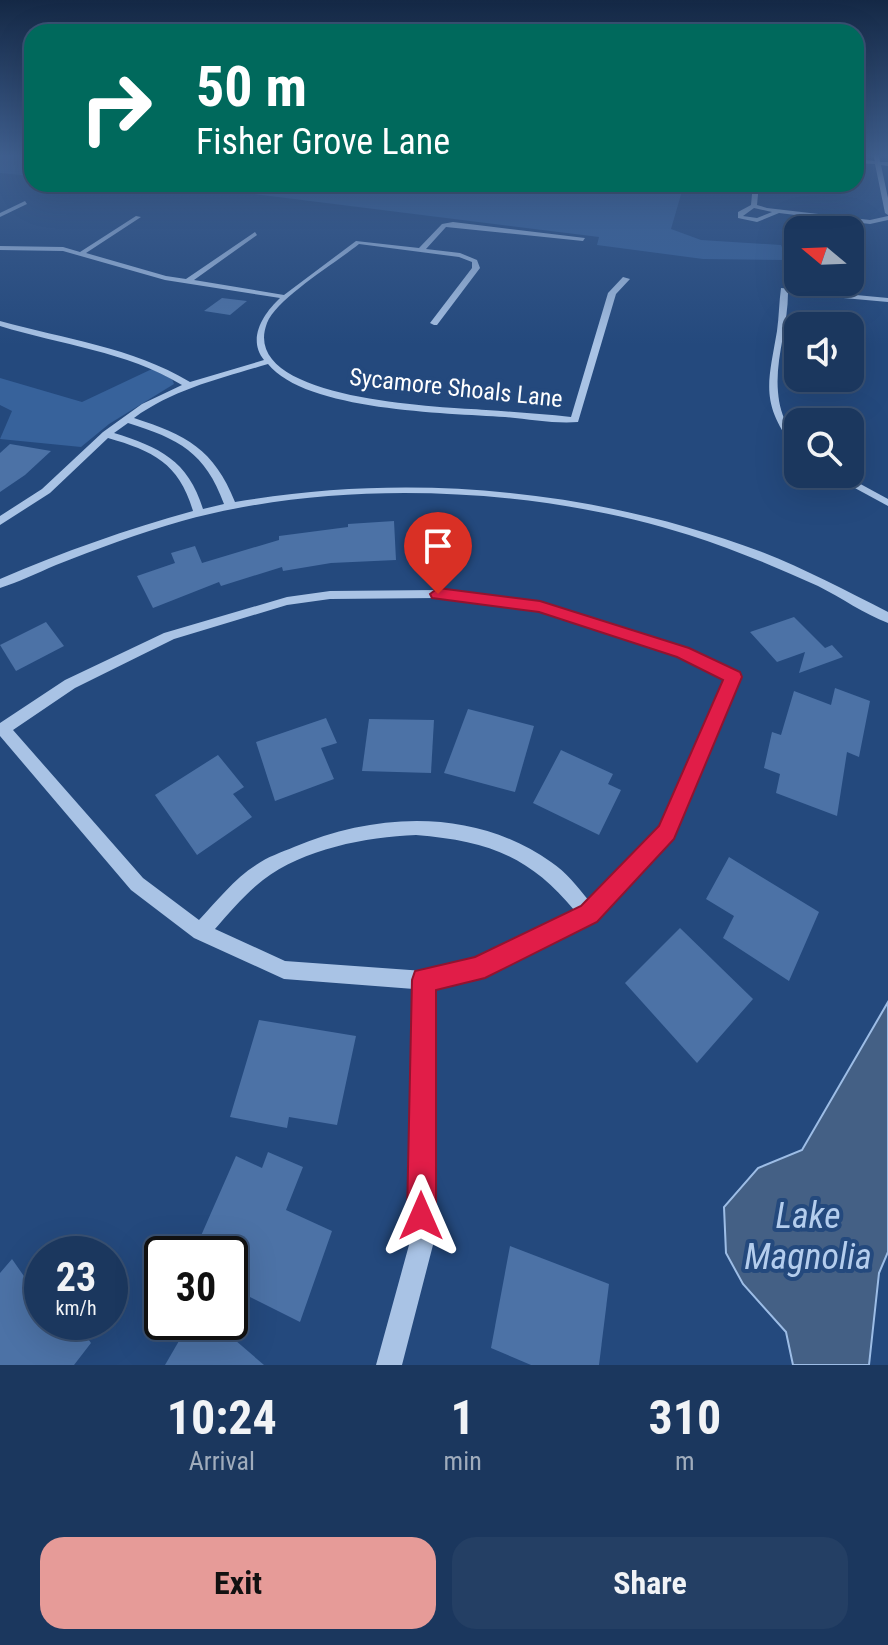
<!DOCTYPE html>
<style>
:root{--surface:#1b375e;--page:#243f64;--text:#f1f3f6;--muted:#a0acbc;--line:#395173;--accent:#e69b98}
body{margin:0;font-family:"Roboto Condensed",sans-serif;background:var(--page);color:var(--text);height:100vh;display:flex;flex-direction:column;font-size:30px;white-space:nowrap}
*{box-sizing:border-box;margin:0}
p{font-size:26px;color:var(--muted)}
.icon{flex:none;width:44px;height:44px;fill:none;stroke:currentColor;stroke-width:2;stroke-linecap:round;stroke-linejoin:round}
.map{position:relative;height:1365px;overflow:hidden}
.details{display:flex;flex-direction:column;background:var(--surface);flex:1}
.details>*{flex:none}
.hud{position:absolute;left:24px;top:24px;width:840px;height:168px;border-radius:24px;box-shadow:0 8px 32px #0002,0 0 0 2px var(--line);background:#00695c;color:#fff;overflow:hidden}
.needle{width:52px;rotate:289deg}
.tools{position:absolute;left:784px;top:216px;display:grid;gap:16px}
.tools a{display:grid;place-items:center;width:80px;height:80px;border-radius:16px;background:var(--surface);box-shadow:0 8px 32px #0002,0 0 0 2px var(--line);font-size:40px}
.speed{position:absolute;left:24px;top:1236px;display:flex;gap:16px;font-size:40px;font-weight:700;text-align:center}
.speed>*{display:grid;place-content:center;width:104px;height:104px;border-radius:50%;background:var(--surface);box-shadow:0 8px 32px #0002,0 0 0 2px var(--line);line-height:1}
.speed small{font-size:20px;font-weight:400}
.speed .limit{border:4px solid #111;border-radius:12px;background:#fff;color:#111}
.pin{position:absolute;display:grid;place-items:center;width:68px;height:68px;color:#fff;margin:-82px -34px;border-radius:50% 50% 50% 0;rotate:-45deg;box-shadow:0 0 8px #0007}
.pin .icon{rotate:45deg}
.me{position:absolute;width:88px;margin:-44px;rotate:0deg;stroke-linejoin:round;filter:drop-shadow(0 0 6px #0008)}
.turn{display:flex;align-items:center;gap:28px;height:168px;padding:0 40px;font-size:36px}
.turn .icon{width:104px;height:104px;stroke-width:2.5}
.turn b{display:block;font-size:56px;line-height:68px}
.eta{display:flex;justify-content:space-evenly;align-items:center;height:136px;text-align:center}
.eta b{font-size:48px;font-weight:700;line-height:56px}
.button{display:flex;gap:16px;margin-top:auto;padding:16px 40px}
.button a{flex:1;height:92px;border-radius:24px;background:var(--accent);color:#111;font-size:32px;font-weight:700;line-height:92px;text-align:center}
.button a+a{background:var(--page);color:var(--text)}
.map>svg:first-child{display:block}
.green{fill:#37629b}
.water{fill:#446085;stroke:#9dbde6;stroke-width:2}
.building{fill:#4c72a6}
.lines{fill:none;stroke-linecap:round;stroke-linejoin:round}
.minor{fill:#a9c3e5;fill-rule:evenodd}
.route{fill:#e11d48;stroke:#92132f;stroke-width:2}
.labels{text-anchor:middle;stroke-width:8;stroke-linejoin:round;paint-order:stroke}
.far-street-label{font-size:24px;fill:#fff;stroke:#24497d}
.near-water-label{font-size:36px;font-style:italic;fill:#b4cded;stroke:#24497d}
</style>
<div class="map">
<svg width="888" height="1365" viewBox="0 0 888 1365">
<rect width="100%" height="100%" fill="#24497d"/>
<!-- green -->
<g class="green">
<polygon points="0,154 32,154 32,176 0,173"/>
<polygon points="270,184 684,184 671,229 701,240 781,245 788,260 703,259 597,245 599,237 254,194"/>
<polygon points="152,369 172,379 174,384 109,424 81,447 0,439 12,411 0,405 0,378 82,402"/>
</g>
<!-- water -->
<polygon class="water" points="888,1002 888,1252 879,1273 869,1365 793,1365 786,1332 743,1284 726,1253 724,1207 758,1168 802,1150"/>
<!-- building -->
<g class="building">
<polygon points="222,298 247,301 230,315 204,311"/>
<polygon points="10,444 51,451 25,475 0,492 0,453"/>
<polygon points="394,521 396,560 331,563 283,571 282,567 221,586 219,582 153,608 137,576 175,563 171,553 195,546 202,563 279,540 279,536 348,527 348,524"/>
<polygon points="794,617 825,648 832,645 843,657 799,673 805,652 777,662 750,632"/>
<polygon points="46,622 64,646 16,671 0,645"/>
<polygon points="835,688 870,701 859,757 847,752 837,816 776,793 780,774 764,768 772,732 781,735 794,691 831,705"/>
<polygon points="468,709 534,726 515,792 444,773"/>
<polygon points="326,718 337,743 321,748 334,779 275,801 256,742"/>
<polygon points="369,719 434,720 431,773 362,771"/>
<polygon points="561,750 613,774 608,784 621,790 599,835 533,803"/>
<polygon points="218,755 244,787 233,794 252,817 197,855 155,795"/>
<polygon points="729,857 819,912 789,981 723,938 734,916 706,899"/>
<polygon points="680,928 753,999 697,1063 625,983"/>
<polygon points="259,1020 356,1036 337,1125 289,1117 287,1128 230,1117"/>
<polygon points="268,1152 303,1167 286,1210 332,1231 300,1322 230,1287 230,1254 193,1254 236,1156 262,1168"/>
<polygon points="510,1246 609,1284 599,1365 531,1365 491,1348"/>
<polygon points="12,1259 42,1302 42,1322 76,1322 91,1343 74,1365 0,1365 0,1273"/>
<polygon points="190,1322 214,1322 264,1365 165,1365"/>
</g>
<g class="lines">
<!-- minor -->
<g class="minor">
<polygon points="873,154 879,154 880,162 888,162 888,166 881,165 888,198 888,215 885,213 875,164 856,163 856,159 875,161"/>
<polygon points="223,184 262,184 248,189"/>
<path d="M753,184H759L757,205L767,208L870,220L888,216V220L870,224L779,213L757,222L738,218V212L751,205ZM754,208L772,212L757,218L743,216Z"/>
<polygon points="25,201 27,204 0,217 0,213"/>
<path d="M136,216L141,217L86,253L166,276L186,279L255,232L257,235L194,280L284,295L356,241L419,248L442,224L453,222L585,238L583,241L446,227L426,249L460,253L477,260L480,268L437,325H434L430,323L472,268V262L459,257L359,244C337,262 277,298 267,323C237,401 443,407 486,410C514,412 543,414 571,417L608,293L623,277L630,279L616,294L578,422C555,424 528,419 505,417C446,413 306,411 268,364C222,378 174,389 134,418C186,435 214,449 235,502C412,472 594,489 762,552C805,569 847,591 888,612V623C864,614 842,598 818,586C776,567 733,549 689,535C534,486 338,478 182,521C139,533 97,549 56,565C37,573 19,582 0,588V579C63,552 127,529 193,511C179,463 153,451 108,438L50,493L0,525V516L42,489L103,432L142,404L182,385C126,351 61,345 0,326V321C64,339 132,347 190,382L264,360C247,339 263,314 280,298L165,280L63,251L0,250V246L63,247L80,252ZM128,423C179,439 205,452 224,504L203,509C188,460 159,447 114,433Z"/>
<path d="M781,288L888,298V302L788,293C788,326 775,359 778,392C779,404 782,417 789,427C794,436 798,438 798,449L794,448C760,402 768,384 777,331C779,317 779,302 781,288Z"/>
<polygon points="798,461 798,467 793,468 788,465"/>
<polygon points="829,474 842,474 888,499 888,506"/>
<path d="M438,590L540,602L688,649L738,673L740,677L672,837L595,920L484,976L433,987V1245L402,1365H376L409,1245L414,989L284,979L194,938L131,890L0,736V723L65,680L164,633L287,597L330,591ZM438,598L539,611L678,657L725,679L660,827L589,901C578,887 566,872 551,862C475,808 377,812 294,847C282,852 267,857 256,865C234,879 217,901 199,920L143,878L13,730L75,688L174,639L287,605L330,599ZM416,835C487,841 529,855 575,911L475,960L424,971L285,961L215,929C230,912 245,894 263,880C303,849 366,837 416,835Z"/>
</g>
</g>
<!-- sky -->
<linearGradient id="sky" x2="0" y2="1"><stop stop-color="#142845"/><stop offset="0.45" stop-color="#3f5f8f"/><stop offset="1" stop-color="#3f5f8f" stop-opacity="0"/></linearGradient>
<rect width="888" height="345" fill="url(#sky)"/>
<!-- route -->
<polygon class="route" points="438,588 540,601 689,648 740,672 742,677 674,839 597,922 485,978 436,990 436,1216 432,1226 421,1231 411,1226 407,1216 412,980 415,971 475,957 581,906 659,826 723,680 677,657 539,612 432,598 430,594"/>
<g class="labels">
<!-- far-street labels -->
<g class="far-street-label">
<text transform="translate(456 388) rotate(6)" y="8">Sycamore Shoals Lane</text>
</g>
<!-- near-water labels -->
<g class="near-water-label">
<text x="808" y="1228">Lake<tspan x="808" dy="41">Magnolia</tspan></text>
</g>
</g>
</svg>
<div class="tools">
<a><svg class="needle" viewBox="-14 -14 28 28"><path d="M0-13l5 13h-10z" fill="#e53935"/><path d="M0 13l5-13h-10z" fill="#a0acbc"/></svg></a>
<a><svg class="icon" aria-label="sound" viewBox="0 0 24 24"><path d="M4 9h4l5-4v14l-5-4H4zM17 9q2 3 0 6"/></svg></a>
<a><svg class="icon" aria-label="search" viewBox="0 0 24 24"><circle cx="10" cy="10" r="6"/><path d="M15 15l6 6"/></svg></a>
</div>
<div class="speed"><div>23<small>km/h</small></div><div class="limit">30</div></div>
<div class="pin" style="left:438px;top:594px;background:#d93025"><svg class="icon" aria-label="arrive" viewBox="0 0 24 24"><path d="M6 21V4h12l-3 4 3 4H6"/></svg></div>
<svg class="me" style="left:421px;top:1216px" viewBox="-20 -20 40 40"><path d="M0-17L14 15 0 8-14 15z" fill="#e11d48" stroke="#fff" stroke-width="4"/></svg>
<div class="hud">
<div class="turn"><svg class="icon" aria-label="right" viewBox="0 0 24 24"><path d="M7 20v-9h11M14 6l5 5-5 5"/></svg><div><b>50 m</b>Fisher Grove Lane</div></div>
</div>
</div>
<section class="details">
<div class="eta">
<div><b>10:24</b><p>Arrival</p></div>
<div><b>1</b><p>min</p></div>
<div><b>310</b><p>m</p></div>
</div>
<div class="button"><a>Exit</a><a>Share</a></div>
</section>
